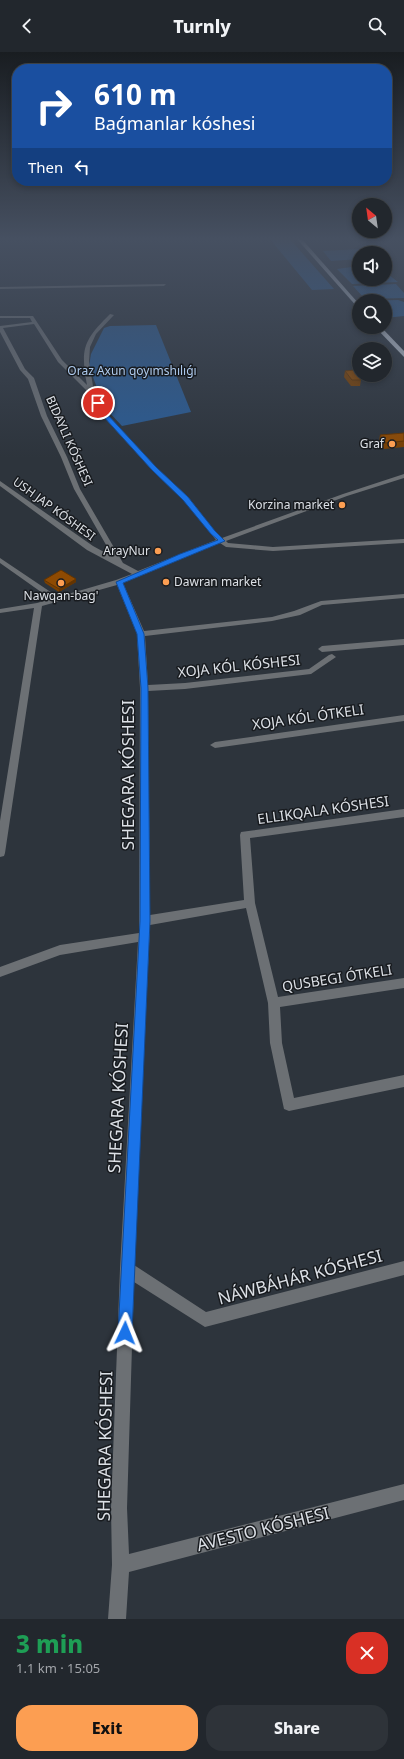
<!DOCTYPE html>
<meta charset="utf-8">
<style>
:root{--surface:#22272d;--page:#2e3339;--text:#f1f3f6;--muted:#a2a5aa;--line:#3f4449;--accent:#fc9e52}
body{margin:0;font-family:"Noto Sans",sans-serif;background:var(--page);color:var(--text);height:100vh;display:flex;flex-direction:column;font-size:15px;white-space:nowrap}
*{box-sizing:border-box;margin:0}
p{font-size:13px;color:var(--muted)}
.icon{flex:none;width:22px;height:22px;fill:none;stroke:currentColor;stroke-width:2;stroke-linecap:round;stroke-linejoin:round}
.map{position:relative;height:1567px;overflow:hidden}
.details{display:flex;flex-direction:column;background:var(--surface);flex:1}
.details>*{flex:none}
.banner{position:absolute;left:12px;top:12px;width:380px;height:122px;border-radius:16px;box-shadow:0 2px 6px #0003,0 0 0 1px var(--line);background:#1a4fa0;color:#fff;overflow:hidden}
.needle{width:26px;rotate:331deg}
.controls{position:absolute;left:352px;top:146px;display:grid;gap:8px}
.controls a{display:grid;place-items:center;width:40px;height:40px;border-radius:50%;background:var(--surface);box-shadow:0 2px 6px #0003,0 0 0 1px var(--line);font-size:20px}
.pin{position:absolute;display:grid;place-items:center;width:34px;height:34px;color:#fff;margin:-17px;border:2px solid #fff;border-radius:50%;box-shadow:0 1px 4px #0007}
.me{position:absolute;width:44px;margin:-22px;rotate:2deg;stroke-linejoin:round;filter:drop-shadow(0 0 3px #0008)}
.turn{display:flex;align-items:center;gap:14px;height:84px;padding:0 16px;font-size:18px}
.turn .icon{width:52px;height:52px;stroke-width:2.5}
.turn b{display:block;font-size:28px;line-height:34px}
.then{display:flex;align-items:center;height:38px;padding:0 16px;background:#0003;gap:8px;font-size:15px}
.round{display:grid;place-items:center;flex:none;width:42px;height:42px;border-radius:16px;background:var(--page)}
.headline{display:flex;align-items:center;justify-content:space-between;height:68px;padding:0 16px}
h1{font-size:24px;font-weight:800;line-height:30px;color:#1e9e55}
.button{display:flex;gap:8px;margin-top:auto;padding:8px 16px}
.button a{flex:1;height:46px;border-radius:16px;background:var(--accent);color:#111;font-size:16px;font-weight:800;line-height:46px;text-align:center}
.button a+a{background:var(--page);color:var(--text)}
header{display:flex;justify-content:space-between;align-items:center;height:52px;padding:0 16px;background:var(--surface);font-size:18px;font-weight:800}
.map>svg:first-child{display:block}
.green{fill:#2a5b93}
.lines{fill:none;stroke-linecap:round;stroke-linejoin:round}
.minor{fill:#6c7074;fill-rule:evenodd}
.highway{fill:#bbc3cd;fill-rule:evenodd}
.wall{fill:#7a4002}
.shaded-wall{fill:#633401}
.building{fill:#8e4a02;stroke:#633401}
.route{fill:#1a73e8;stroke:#114b97}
.poi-dot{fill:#fc9e52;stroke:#181b1f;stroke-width:1.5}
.labels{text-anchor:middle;stroke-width:3;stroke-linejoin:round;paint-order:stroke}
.far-park-label{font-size:12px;fill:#aecaed;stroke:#181b1f}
.far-street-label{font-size:12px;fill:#dce0e6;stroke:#181b1f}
.far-poi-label{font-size:12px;fill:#dce0e6;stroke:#181b1f;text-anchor:end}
.street-label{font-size:14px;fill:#dce0e6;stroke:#181b1f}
.near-street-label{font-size:17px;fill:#dce0e6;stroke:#181b1f}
</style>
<header><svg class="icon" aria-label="back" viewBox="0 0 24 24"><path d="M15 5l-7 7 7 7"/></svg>Turnly<svg class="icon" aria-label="search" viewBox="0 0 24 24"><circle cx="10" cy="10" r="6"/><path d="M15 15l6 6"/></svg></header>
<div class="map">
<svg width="404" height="1567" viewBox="0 0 404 1567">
<rect width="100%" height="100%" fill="#2d343c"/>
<!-- green -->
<g class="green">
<polygon points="269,186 289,186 334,237 312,238"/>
<polygon points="360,197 367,201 359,201 359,207 331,209 323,199"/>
<polygon points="359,214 359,227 385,227 385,220 398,230 352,232 337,217"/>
<polygon points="396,232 404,241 404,246 365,247 353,234"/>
<polygon points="398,248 404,250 404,264 385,266 385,249 366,249"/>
<polygon points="156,273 191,360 122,374 108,359 97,336 89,314 91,302 104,276 110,274"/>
</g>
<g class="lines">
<!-- minor -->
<g class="minor">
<polygon points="166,232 164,234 0,237 0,235"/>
<path d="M110,262L114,263L96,282L90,295L89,310L94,340L107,362L156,416L188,445L215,480L222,486L343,442L404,422V426L347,444L226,489L228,491L273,495L404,487V491L273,499L226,495L220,491L123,531L144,579L272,565L294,559L321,549L404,542V546L322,553L300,563L272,569L145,584L148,633L185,631L309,617L329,603L332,602L336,605L311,622L185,637L148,639L150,863L244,848L240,783L241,780L404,757V765L250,786L255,851L278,945L404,926V936L280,955L282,991L294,1046L404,1023V1035L289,1059L284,1057L270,991L268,951L246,856L150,873L134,1213L206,1260L404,1209V1223L205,1275L134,1230L127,1456L129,1502L404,1432V1448L129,1520L126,1567H108L112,1513L111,1456L120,1217L138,890L60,903L0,925V915L60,893L139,881L140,636L137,582L117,533L42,554L5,801L4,804L0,805V769L34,556L0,561V557L37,551L51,547L0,511V506L58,545L116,528L132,522L87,498L0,434V429L93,494L113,505L74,437L61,405L41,364L28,327L20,318L0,280V274L32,270L30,266H0V264H33L62,308L87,333C80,296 84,288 110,262ZM34,272L58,310L89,341L103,364L152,418L184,447L216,488L138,519L123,511L80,437L67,405L47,364L34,326L25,317L3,276Z"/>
<polygon points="404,587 404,593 322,600 318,597 322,594"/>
<polygon points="404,663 404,669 215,696 210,693 215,690"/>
</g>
<!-- highway -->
<g class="highway">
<polygon points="296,186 301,186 359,252 359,257"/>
<polygon points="375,275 381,275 404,299 404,305"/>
</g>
</g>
<!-- wall -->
<g class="wall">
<polygon points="345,319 361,328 360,334 351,334 344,325"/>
<polygon points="404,381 404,395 384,397 379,390 380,383"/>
<polygon points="76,527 76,530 59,540 45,531 44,528"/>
</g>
<!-- shaded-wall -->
<polygon class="shaded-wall" points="76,527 76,530 59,540 59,537"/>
<!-- building -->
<g class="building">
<polygon points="354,318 361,328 352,328 345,319"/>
<polygon points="404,381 404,389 385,391 380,383"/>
<polygon points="61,518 76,527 59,537 44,528"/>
</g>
<!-- sky -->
<linearGradient id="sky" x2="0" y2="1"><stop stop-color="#191d21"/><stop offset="0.46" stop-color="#465061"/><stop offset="1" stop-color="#465061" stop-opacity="0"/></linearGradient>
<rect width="404" height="406" fill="url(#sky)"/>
<!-- route -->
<polygon class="route" points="96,350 100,350 107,362 156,415 188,445 215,479 225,489 123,531 144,582 148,636 150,869 132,1281 130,1286 125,1288 120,1286 118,1281 140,869 141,636 137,582 116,530 180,502 218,488 211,482 183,448 152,418 103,364"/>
<!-- markers -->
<g class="poi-dot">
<circle cx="392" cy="392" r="4"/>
<circle cx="342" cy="453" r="4"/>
<circle cx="158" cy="499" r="4"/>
<circle cx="166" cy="530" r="4"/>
<circle cx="61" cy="531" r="4"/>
</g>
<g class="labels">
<!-- far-park labels -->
<g class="far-park-label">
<text x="132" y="323">Oraz Axun qoyımshılıǵı</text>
</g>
<!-- far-street labels -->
<g class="far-street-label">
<text transform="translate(69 389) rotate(66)" y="4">BIDAYLI KÓSHESI</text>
<text transform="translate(54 457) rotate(36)" y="4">USH JAP KÓSHESI</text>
</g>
<!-- far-poi labels -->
<g class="far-poi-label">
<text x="384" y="396">Graf</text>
<text x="334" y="457">Korzina market</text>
<text x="150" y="503">ArayNur</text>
<text x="174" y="534" text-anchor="start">Dawran market</text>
<text x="61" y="548" text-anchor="middle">Nawqan-bag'</text>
</g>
<!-- street labels -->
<g class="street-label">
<text transform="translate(239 614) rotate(-6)" y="5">XOJA KÓL KÓSHESI</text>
<text transform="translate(308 665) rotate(-8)" y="5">XOJA KÓL ÓTKELI</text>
<text transform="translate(323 758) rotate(-8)" y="5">ELLIKQALA KÓSHESI</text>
<text transform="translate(337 926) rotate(-9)" y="5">QUSBEGI ÓTKELI</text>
</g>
<!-- near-street labels -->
<g class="near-street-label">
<text transform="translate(128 723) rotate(-90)" y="6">SHEGARA KÓSHESI</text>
<text transform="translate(118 1046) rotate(-87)" y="6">SHEGARA KÓSHESI</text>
<text transform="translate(300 1225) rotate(-15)" y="6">NÁWBÁHÁR KÓSHESI</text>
<text transform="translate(105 1394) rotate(-89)" y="6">SHEGARA KÓSHESI</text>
<text transform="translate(263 1477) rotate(-14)" y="6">AVESTO KÓSHESI</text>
</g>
</g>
</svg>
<div class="controls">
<a><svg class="needle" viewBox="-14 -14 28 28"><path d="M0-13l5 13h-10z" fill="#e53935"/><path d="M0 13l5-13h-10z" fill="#a2a5aa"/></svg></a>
<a><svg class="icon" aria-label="sound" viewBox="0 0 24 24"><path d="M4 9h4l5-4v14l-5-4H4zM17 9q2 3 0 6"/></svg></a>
<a><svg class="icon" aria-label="search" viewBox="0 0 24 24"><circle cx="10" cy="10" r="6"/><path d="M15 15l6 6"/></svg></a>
<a><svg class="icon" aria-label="layers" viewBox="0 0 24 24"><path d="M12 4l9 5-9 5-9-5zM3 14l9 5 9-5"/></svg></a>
</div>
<div class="pin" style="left:98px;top:351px;background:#d93025"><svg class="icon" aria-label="arrive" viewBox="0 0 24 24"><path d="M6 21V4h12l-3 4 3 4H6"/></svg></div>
<svg class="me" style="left:125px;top:1281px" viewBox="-20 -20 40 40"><path d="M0-17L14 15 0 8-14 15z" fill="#1a73e8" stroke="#fff" stroke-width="4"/></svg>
<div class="banner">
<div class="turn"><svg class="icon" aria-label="right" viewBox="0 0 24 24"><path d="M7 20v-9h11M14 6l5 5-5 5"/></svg><div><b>610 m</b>Baǵmanlar kóshesi</div></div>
<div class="then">Then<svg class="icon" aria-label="left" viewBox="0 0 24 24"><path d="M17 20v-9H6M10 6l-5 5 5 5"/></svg></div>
</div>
</div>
<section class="details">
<div class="headline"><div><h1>3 min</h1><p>1.1 km · 15:05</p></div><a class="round" style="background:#d93025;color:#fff"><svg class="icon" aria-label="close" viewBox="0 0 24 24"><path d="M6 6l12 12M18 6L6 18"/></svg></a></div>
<div class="button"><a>Exit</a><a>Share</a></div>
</section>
